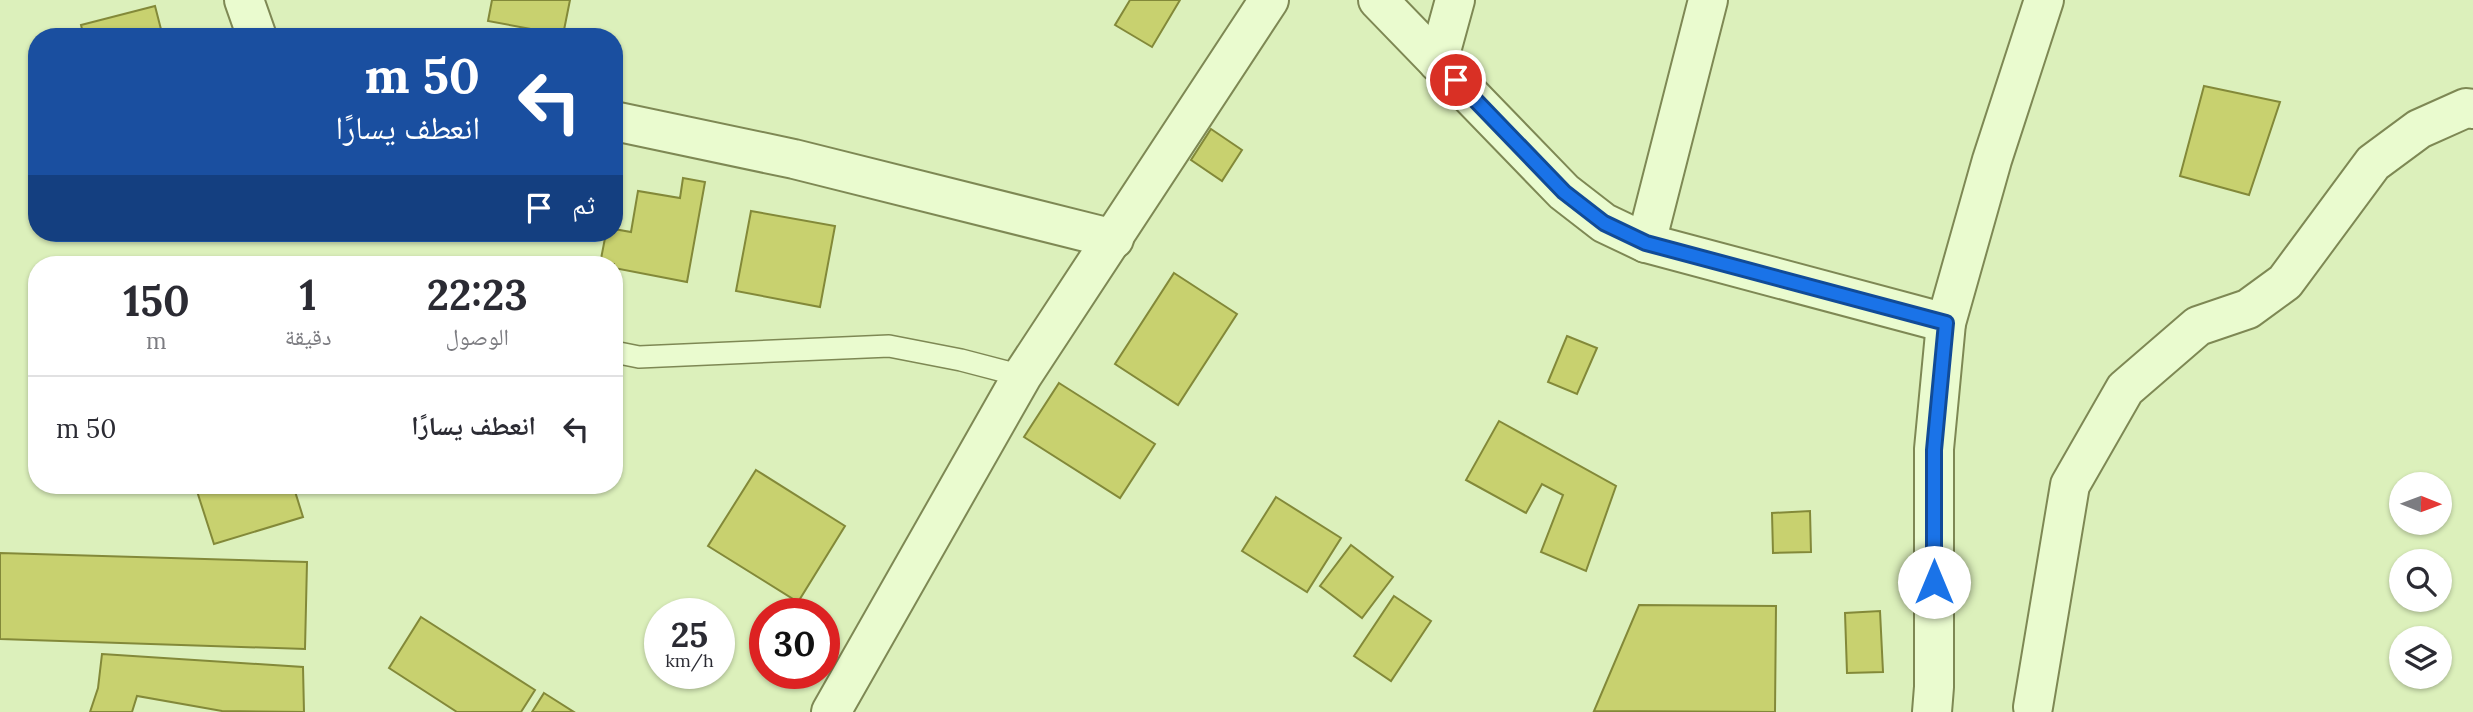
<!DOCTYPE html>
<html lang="ar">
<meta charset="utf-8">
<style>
:root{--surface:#fff;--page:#f2f2f3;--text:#2b2b33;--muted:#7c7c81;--line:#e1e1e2}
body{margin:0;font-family:Lora,"Noto Naskh Arabic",serif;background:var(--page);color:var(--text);direction:rtl;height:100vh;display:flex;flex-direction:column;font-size:26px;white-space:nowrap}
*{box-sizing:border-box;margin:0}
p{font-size:23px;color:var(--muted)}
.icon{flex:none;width:38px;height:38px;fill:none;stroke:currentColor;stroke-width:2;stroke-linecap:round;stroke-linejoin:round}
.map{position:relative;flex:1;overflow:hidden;direction:ltr}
.panel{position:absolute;left:28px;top:256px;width:595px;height:238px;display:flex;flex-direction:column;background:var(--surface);border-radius:28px;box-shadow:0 2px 5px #0004;direction:rtl}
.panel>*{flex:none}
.banner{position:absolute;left:28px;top:28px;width:595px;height:214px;border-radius:28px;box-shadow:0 2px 5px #0004;direction:rtl;background:#1a4fa0;color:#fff;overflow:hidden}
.needle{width:46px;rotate:91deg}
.tools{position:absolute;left:2389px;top:472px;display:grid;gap:14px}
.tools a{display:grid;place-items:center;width:63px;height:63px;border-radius:50%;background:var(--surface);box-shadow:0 2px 5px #0004;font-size:35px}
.speed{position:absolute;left:644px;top:598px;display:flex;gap:14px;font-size:35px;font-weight:700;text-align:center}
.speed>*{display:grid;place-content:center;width:91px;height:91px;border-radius:50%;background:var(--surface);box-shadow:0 2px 5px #0004;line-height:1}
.speed small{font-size:18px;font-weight:400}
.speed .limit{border:10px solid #d22;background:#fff;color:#111}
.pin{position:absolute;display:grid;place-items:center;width:60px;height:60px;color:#fff;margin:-30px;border:4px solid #fff;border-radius:50%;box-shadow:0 2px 7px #0007}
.me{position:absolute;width:77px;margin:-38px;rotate:0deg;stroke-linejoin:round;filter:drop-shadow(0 0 5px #0008)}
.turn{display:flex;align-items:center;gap:24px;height:147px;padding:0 28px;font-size:32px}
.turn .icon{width:91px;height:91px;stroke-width:2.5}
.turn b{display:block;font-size:49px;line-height:60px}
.then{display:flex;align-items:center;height:66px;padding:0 28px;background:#0003;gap:14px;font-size:26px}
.eta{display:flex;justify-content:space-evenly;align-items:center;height:119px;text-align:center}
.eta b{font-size:42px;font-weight:800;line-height:49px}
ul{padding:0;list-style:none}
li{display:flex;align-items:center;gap:21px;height:105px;padding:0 28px;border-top:2px solid var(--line)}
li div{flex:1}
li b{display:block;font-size:26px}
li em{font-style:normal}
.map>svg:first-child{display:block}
.building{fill:#c8d16f;stroke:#838939;stroke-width:2}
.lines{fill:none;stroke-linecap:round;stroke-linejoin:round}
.lane-casing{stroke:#7e8854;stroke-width:24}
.street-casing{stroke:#7e8854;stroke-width:42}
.lane{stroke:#eafbcf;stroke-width:21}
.street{stroke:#eafbcf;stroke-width:38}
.route-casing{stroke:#114b97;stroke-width:18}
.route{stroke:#1a73e8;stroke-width:12}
</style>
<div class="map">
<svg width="2473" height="712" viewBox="0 0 2473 712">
<rect width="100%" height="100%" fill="#dcf0bb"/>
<!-- building -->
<g class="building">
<polygon points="492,0 570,0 563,35 488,21"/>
<polygon points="1130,0 1180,0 1152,47 1115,25"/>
<polygon points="155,6 163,37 84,37 81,25"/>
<polygon points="2204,86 2280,102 2249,195 2180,176"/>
<polygon points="1211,129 1242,150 1222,181 1191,160"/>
<polygon points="683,178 705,182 687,282 614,268 614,264 600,264 606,233 614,233 614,229 631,232 638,191 680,198"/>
<polygon points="751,211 835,226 820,307 736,291"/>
<polygon points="1174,273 1237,314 1178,405 1115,364"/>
<polygon points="1567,336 1597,348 1577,394 1548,382"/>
<polygon points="1059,383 1155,444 1120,498 1024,437"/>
<polygon points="1499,421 1616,486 1586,571 1541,552 1563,495 1542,484 1526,513 1466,480"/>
<polygon points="756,470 845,526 798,602 708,546"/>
<polygon points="195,485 293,485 303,517 214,544"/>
<polygon points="1276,497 1341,538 1307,592 1242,551"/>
<polygon points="1810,511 1811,552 1773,553 1772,513"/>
<polygon points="1351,545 1393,577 1362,618 1320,586"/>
<polygon points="0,553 307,562 305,649 0,639"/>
<polygon points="1394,596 1431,621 1391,681 1354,656"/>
<polygon points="1639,605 1776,606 1775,712 1594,711"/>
<polygon points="1880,611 1883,672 1847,673 1845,613"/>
<polygon points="421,617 535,690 521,712 457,712 389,668"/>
<polygon points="102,654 303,667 304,712 222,711 137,696 132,712 90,712 98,688"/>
<polygon points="544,693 574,712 532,712"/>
</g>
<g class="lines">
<!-- lane casing -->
<g class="lane-casing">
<polyline id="lane" points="614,352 639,357 889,346 961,360 1022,376"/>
</g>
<!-- street casing -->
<g class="street-casing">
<g id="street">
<polyline points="244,0 257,37"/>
<polyline points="1378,0 1564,192 1604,223 1646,243 1946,323"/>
<polyline points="1438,62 1455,0"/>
<polyline points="614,121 794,159 1114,239"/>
<polyline points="1646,243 1708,0"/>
<polyline points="2033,707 2070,485 2125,389 2198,326 2248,309 2285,282 2373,163 2419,129 2466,108 2473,109"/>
<polyline points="831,712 1022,376 1269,0"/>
<polyline points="1932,712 1934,687 1934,449 1946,323 1992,160 2044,0"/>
</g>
</g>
<!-- lane -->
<use href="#lane" class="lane"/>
<!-- street -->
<use href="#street" class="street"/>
</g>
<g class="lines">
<!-- route casing -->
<g class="route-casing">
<polyline id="route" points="1456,80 1564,192 1604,223 1646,243 1946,323 1934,450 1934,582"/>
</g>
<!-- route -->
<use href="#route" class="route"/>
</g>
</svg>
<div class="tools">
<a><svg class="needle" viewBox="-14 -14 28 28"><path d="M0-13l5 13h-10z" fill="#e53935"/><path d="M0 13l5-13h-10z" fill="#7c7c81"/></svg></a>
<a><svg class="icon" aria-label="search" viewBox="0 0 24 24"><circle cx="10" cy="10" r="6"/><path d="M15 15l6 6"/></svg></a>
<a><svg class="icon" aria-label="layers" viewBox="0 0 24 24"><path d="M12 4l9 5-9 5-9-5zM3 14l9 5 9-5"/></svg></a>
</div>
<div class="speed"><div>25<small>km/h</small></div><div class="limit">30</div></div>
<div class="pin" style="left:1456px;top:80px;background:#d93025"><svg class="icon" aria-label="arrive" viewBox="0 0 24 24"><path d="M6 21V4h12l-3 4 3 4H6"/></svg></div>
<svg class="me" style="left:1934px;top:582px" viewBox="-20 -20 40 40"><circle r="19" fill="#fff"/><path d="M0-13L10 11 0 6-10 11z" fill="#1a73e8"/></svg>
<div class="banner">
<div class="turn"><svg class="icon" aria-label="left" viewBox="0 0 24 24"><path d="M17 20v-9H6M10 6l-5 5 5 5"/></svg><div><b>50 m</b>انعطف يسارًا</div></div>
<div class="then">ثم<svg class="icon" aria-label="arrive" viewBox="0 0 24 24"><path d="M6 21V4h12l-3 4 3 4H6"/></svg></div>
</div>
<section class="panel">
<div class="eta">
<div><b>22:23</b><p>الوصول</p></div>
<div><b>1</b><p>دقيقة</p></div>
<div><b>150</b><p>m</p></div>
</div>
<ul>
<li><svg class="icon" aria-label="left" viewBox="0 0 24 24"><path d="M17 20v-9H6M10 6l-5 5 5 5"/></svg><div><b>انعطف يسارًا</b></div><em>50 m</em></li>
</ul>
</section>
</div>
